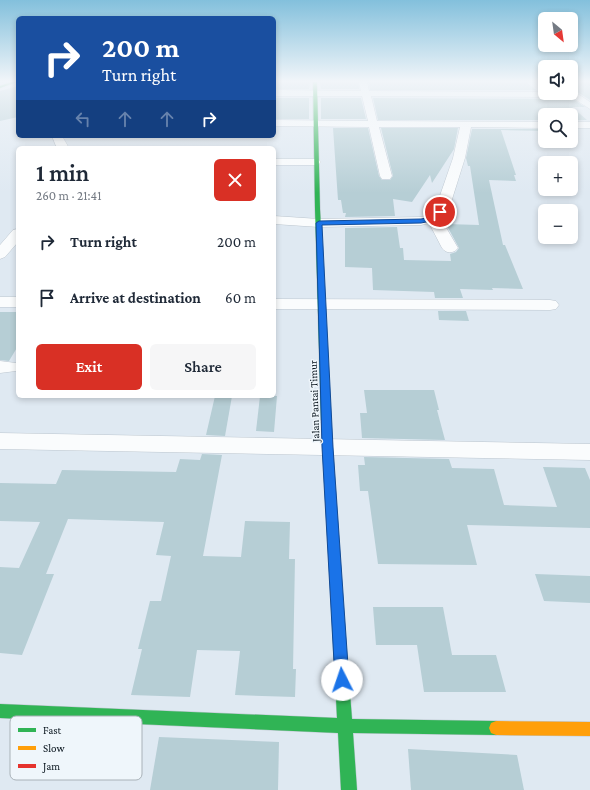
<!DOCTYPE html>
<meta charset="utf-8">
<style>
:root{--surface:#fff;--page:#f6f6f7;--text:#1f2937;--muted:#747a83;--accent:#d93025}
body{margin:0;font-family:"Crimson Pro",serif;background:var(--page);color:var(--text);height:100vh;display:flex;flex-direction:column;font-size:15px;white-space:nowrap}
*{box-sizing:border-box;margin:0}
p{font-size:13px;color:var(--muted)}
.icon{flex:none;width:22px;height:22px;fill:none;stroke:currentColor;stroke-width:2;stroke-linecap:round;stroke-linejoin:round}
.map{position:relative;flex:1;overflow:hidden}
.sheet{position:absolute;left:16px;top:146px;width:260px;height:252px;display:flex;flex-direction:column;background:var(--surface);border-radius:6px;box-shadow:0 2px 6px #0003}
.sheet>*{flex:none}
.banner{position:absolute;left:16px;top:16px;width:260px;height:122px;border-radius:6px;box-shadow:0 2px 6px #0003;background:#1a4fa0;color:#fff;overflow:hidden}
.needle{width:26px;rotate:151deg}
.controls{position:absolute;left:538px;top:12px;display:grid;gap:8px}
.controls a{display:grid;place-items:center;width:40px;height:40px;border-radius:6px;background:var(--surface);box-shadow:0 2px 6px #0003;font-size:20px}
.pin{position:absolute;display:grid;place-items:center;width:34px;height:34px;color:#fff;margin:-17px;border:2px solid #fff;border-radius:50%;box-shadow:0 1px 4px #0007}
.me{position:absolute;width:44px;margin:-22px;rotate:356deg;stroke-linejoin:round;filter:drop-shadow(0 0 3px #0008)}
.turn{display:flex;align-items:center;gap:14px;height:84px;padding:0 20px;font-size:18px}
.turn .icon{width:52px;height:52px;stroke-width:2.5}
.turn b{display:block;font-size:28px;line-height:34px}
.lanes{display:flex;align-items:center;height:38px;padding:0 20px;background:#0003;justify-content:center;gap:20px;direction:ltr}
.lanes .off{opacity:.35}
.round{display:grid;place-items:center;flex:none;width:42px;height:42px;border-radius:6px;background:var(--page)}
.head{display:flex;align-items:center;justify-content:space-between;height:68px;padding:0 20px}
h1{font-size:24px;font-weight:600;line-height:30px}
.button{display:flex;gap:8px;margin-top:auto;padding:8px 20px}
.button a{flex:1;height:46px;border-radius:6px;background:var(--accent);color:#fff;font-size:16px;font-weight:600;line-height:46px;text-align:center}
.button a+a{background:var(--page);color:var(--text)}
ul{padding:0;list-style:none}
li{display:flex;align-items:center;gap:12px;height:56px;padding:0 20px}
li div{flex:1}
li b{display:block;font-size:15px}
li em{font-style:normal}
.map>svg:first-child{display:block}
.building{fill:#b6ced5}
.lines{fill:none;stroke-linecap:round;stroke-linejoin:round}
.street-casing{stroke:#bcc6cf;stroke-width:1}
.fast-casing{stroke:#bcc6cf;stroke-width:1}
.slow-casing{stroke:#bcc6cf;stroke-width:1}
.jam-casing{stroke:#bcc6cf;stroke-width:1}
.street{fill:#fafcfd;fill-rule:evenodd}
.fast{fill:#30b455;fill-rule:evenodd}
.slow{fill:#ff9f0a;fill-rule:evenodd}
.jam{fill:#e5322d;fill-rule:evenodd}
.route{fill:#1a73e8;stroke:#114b97}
.labels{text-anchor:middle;stroke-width:3;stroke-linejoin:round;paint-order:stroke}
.street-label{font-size:11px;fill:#07131c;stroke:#eff6fb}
.key{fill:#eff6fb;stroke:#a9b2b8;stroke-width:1}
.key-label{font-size:11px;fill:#07131c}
</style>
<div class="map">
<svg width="590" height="790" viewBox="0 0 590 790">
<rect width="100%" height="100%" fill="#dfe9f2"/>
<!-- building -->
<g class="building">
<polygon points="274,82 310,82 309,89 274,89"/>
<polygon points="320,82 358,82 359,89 321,89"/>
<polygon points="369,82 527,83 536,90 370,90"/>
<polygon points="585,82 590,82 590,100 576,91 571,90 571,85"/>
<polygon points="18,86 18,117 0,121 0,91"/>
<rect x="274" y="98" width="35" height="21"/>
<polygon points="321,98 361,98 366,119 321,119"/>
<polygon points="373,98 573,99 585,107 572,107 587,120 571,120 571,115 545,115 545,120 378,120"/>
<polygon points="333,128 368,128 379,176 382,180 390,180 393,176 381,128 458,128 454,149 432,183 430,175 412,202 393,199 395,216 345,217 346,213 343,213 341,200 338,200"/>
<polygon points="472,129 545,129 545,131 501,130 516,175 514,175 516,181 489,180 503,245 505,245 523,289 492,288 493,290 460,289 463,298 435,298 434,292 373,290 372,268 345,267 345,228 397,227 400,248 403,248 404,260 451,261 450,254 456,252 459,248 446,224 479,225 470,166 468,166 466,158"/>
<polygon points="438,311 466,311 469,321 439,320"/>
<polygon points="0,312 18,312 18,346 9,361 0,360"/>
<polygon points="364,390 434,390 439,410 437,410 445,440 362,438 360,413 367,413"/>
<polygon points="215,396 232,396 225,436 206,435"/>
<polygon points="260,396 277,396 274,432 256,431"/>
<polygon points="202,454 222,455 203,556 241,557 245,521 290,522 289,559 295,559 293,669 296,669 295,697 235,695 240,651 197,650 190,697 131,695 142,649 138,649 150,601 161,601 171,556 156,555 164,522 68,519 46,574 54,574 22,655 0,653 0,567 19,568 40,522 0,521 0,483 56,484 62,470 176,472 180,459 200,460"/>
<polygon points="364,457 449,459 452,468 494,469 504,505 557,507 543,467 585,468 590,480 590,528 467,525 477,565 378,564 368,491 360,491 358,465 365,465"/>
<polygon points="535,574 590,576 590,603 544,601"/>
<polygon points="373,607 443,607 452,655 496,655 506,692 424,692 417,645 376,645"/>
<polygon points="159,737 279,742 278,790 150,790"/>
<polygon points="408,749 517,755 524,790 411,790"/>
</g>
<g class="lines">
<!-- street casing -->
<g class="street-casing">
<g id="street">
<path d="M359,82H367L369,91L575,92L590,102V109L573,98L560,97L371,96L377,121L545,122V128L471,127L465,158L448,212L441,219L458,248L455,251C450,253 446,253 442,248L429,223L421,225L319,227L274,224V216L319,219L421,217L429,215L435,210L453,158L460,127H379L392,176L390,179H382L380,176L369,127L274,126V120L368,121L362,96H274V90L361,91Z"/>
<rect x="571" y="122" width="19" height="6"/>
<polygon points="52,136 62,136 69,148 57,148"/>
<polygon points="274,159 315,159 319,160 321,162 319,164 315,165 274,165"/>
<polygon points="18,229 18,242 5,257 0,259 0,245 13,230"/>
<rect x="0" y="297" width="18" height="10"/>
<polygon points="274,299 550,300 556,301 559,305 556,309 550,310 274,309"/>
<polygon points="0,361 16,363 18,368 16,371 0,373"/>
<polygon points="0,433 590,444 590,460 0,449"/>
</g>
</g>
<!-- fast casing -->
<g class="fast-casing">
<g id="fast">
<polygon points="11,82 17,82 0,88 0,86"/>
<polygon points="313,82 317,82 320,209 331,420 326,423 321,420 315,209"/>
<polygon points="337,597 341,599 343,603 352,719 496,721 501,723 503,728 501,733 496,735 353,733 357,790 341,790 338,733 0,718 0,704 337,718 331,603 333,599"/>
</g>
</g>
<!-- slow casing -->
<g class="slow-casing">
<polygon id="slow" points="496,721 590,722 590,736 496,735 491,733 489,728 491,723"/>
</g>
<!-- jam casing -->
<g class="jam-casing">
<polygon id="jam" points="326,417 331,420 343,603 341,607 337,609 333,607 331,603 321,420"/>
</g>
<!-- street -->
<use href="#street" class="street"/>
<!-- fast -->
<use href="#fast" class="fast"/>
<!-- slow -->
<use href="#slow" class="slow"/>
<!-- jam -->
<use href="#jam" class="jam"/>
</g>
<!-- sky -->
<linearGradient id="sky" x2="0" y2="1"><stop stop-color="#83c0dc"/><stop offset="0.42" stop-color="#f1f5f9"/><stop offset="1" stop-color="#f1f5f9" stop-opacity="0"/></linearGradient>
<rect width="590" height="193" fill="url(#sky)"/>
<!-- route -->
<polygon class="route" points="438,211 443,212 436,220 421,223 322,225 333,447 349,680 347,685 342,687 337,685 335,680 322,447 316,223 319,221 421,219 432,217"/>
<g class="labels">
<!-- street labels -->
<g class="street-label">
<text transform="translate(314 401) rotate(-92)" y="4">Jalan Pantai Timur</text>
</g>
</g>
<!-- legend -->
<rect x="10" y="716" width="132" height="64" rx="6" class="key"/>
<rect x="18" y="728" width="18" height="4" fill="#30b455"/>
<rect x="18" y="746" width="18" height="4" fill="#ff9f0a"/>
<rect x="18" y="764" width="18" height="4" fill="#e5322d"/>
<g class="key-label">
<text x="43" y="734">Fast</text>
<text x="43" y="752">Slow</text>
<text x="43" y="770">Jam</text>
</g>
</svg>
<div class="controls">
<a><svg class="needle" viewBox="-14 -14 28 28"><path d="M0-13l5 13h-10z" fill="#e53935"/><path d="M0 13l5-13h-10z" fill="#747a83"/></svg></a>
<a><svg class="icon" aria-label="sound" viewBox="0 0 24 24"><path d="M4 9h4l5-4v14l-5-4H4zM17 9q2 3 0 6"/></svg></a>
<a><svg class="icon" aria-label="search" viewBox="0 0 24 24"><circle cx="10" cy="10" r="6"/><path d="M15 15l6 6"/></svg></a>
<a>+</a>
<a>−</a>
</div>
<div class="pin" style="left:440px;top:212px;background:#d93025"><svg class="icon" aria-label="arrive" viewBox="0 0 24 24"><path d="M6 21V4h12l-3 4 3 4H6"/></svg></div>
<svg class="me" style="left:342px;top:680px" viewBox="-20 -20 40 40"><circle r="19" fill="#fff"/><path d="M0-13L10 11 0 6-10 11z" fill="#1a73e8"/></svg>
<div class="banner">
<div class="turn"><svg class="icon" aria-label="right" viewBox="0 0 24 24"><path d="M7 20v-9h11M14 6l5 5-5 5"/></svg><div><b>200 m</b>Turn right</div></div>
<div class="lanes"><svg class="icon off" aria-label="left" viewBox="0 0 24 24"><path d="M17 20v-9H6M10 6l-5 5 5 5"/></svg><svg class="icon off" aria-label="ahead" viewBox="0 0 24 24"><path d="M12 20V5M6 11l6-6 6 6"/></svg><svg class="icon off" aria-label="ahead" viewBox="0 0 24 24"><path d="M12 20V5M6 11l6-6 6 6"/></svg><svg class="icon" aria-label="right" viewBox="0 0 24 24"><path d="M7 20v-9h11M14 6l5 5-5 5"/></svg></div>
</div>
<section class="sheet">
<div class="head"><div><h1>1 min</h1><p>260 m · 21:41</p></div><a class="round" style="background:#d93025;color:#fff"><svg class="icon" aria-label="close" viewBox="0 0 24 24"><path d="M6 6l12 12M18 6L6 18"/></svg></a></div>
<ul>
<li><svg class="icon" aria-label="right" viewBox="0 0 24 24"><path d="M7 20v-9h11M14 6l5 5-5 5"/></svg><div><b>Turn right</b></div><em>200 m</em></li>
<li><svg class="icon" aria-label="arrive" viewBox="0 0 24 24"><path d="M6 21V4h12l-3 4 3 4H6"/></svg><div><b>Arrive at destination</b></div><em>60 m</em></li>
</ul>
<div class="button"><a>Exit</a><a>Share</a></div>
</section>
</div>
